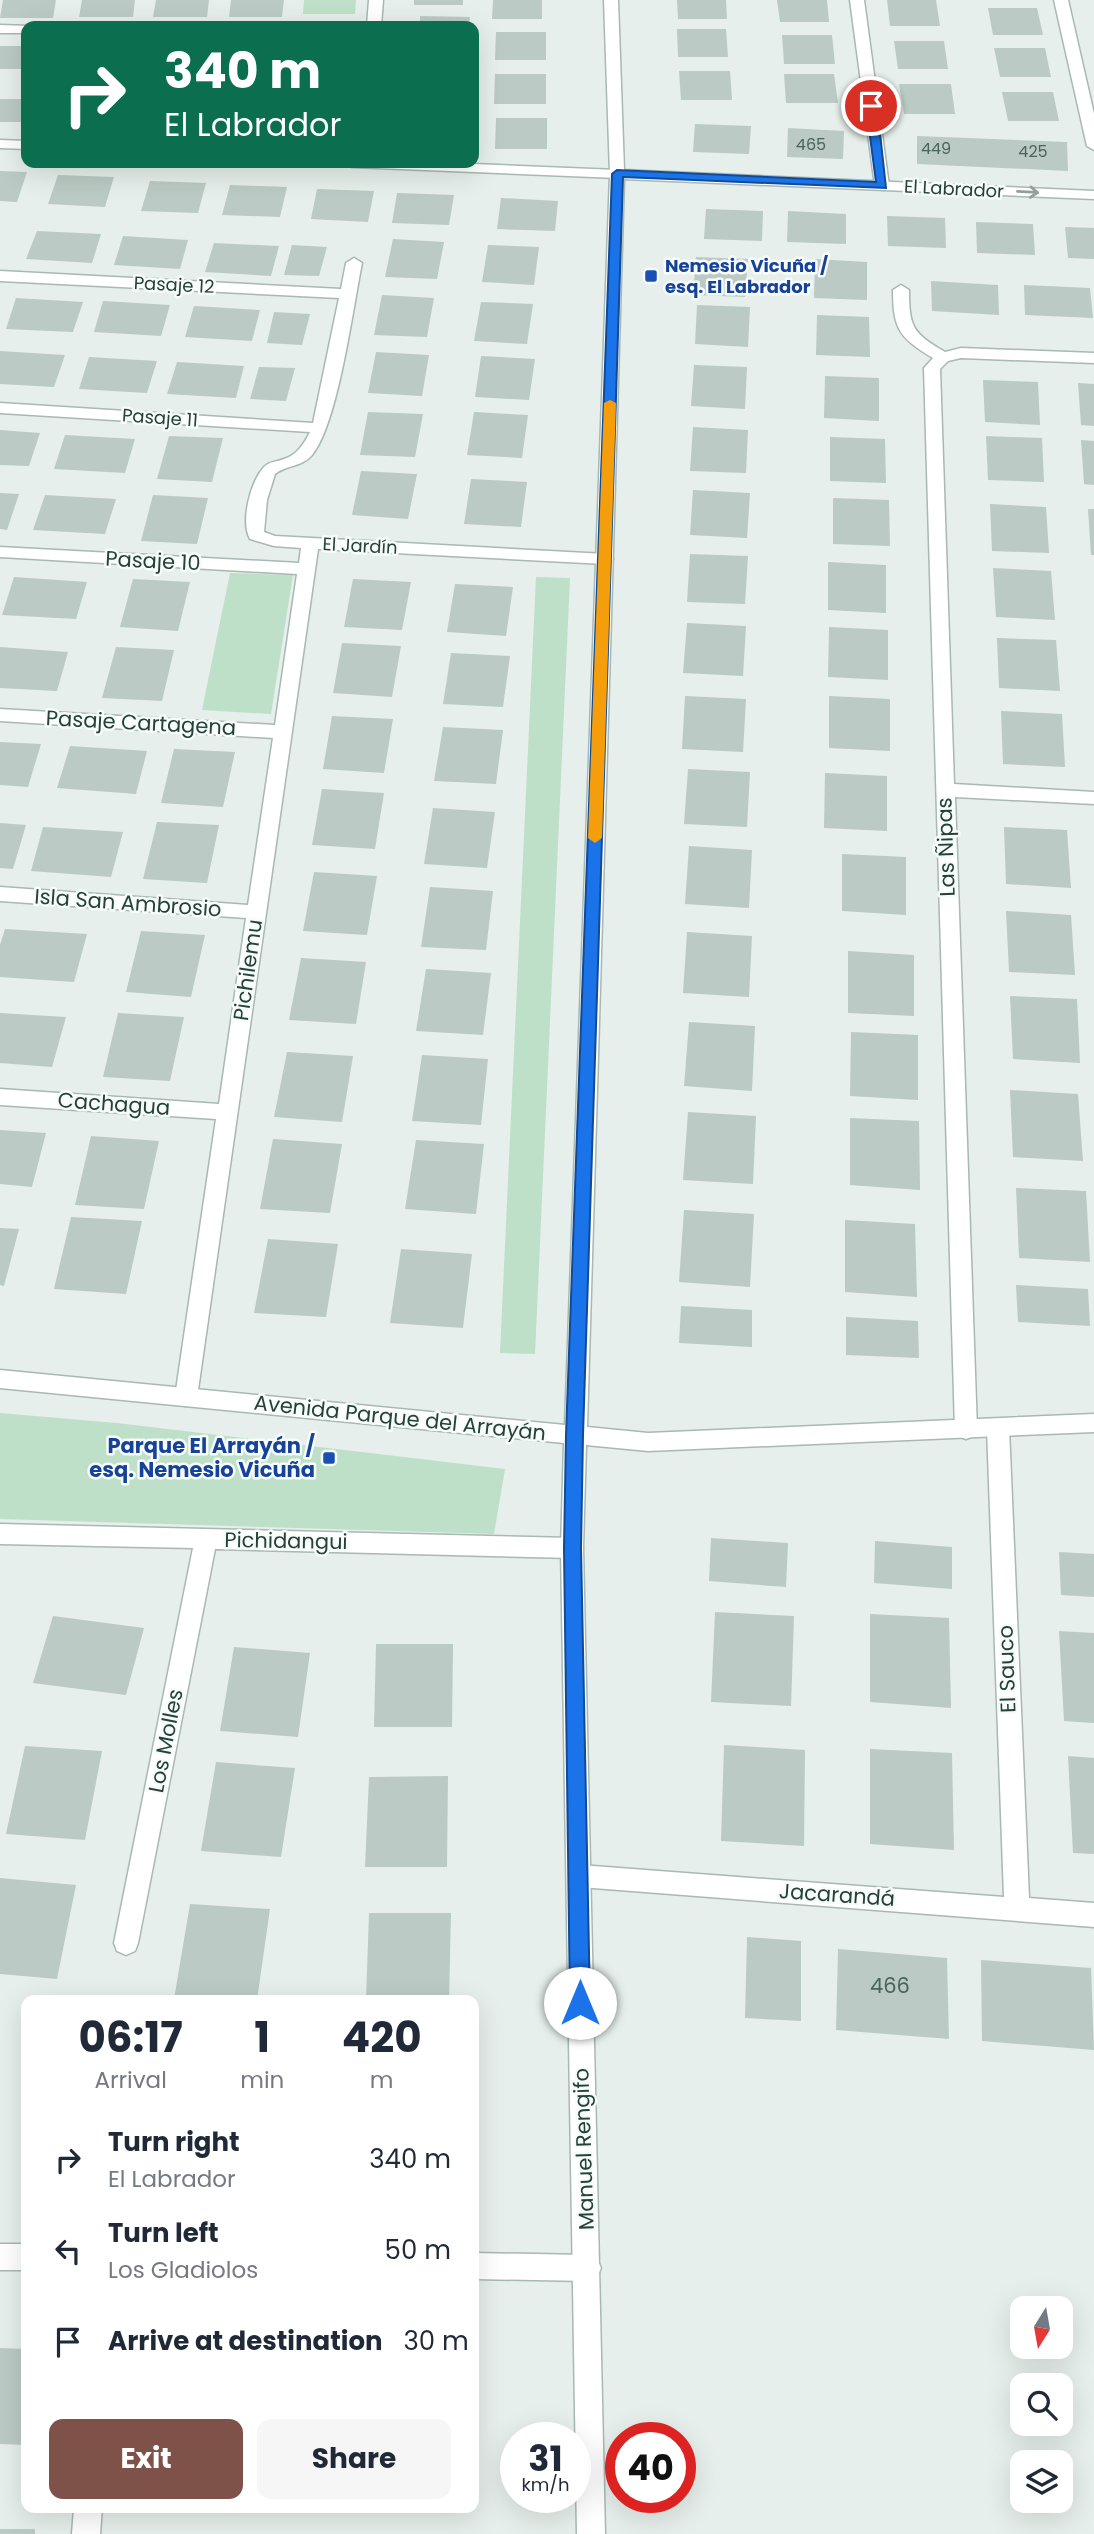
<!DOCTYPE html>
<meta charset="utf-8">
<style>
:root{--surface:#fff;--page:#f6f6f7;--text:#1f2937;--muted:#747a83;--accent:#7f5249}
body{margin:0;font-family:Poppins,sans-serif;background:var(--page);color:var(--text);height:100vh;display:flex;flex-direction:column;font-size:26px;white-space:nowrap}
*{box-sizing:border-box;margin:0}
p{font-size:23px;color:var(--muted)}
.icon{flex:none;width:38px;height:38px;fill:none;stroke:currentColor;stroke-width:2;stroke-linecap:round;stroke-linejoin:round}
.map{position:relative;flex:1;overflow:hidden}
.sheet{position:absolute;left:21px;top:1995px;width:458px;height:518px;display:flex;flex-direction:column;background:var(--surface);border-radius:14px;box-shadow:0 7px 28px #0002}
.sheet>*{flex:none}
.banner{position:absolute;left:21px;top:21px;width:458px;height:147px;border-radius:14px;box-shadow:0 7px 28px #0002;background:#0b6e4f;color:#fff;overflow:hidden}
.needle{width:46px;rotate:191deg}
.fabs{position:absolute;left:1010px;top:2296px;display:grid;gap:14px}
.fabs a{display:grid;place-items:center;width:63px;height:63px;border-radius:14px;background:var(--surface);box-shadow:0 7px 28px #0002;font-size:35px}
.speed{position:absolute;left:500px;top:2422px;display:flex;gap:14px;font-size:35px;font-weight:700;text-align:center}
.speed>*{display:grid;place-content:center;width:91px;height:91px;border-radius:50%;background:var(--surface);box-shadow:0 7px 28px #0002;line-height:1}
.speed small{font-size:18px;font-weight:400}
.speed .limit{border:10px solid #d22;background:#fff;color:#111}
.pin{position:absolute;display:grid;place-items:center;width:60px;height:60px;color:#fff;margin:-30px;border:4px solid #fff;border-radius:50%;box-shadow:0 2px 7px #0007}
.me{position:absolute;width:77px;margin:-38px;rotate:0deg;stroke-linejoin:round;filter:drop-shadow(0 0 5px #0008)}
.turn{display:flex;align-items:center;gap:24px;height:147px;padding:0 28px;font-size:32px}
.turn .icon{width:91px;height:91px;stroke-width:2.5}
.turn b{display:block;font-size:49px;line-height:60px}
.eta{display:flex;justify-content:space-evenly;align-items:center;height:119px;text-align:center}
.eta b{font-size:42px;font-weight:700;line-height:49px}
.action{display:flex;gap:14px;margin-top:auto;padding:14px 28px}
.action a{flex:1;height:80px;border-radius:14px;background:var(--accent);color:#fff;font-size:28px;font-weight:700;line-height:80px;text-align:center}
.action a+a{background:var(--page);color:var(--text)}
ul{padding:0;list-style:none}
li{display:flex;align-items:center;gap:21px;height:91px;padding:0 28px}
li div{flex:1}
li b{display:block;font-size:26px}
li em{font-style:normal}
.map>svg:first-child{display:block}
.green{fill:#bfe0c8}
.building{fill:#bbcac4}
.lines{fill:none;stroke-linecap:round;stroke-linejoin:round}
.minor-casing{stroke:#a8b8b2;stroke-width:3}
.tertiary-casing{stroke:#a8b8b2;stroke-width:3}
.minor{fill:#fff;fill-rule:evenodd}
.tertiary{fill:#fff;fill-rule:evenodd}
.oneway{stroke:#92a09c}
.route{fill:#1a73e8;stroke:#114b97;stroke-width:2}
.slow{fill:#f59e0b}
.transit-dot{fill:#1a4fb4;stroke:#f7fbf9;stroke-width:2.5}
.labels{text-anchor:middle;stroke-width:5;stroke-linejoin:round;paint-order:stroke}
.far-number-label{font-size:16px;fill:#4a645c}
.far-street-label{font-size:18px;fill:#24423a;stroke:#f7fbf9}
.far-transit-label{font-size:18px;font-weight:bold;fill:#164399;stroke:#f7fbf9;text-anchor:start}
.street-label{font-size:21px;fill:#24423a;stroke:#f7fbf9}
.transit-label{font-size:21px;font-weight:bold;fill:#164399;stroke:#f7fbf9;text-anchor:end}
.near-number-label{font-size:21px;fill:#4a645c}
</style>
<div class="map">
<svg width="1094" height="2534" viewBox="0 0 1094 2534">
<rect width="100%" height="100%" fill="#e6efeb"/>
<!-- green -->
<g class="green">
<polygon points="304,0 356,0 355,14 303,14"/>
<polygon points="230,573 293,575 271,714 202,710"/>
<polygon points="536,577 570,578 535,1354 500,1353"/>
<polygon points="0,1413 117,1423 505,1469 494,1534 0,1519"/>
</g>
<!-- building -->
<g class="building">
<polygon points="3,0 56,0 53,18 0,18"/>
<polygon points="82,0 135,0 133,17 79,17"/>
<polygon points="156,0 209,0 207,17 153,17"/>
<polygon points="231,0 284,0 282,17 229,17"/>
<rect x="414" y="0" width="49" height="5"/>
<polygon points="493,0 542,0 542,19 492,19"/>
<polygon points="677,0 726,0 727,19 678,19"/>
<polygon points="777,0 827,0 829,22 780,22"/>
<polygon points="887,0 936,0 940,26 890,26"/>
<polygon points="988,8 1037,8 1043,35 993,35"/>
<polygon points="420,16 470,17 469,26 420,26"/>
<polygon points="677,29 726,29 728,57 678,57"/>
<polygon points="496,32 546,32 546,60 495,60"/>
<polygon points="782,35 832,35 835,64 784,64"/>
<polygon points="894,41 944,41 948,69 898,69"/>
<rect x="0" y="46" width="26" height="23"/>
<polygon points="994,48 1045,48 1051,77 1000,77"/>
<polygon points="679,71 730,71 732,100 681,100"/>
<polygon points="495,74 546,74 546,104 494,104"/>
<polygon points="784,74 834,74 838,103 786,103"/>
<polygon points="899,84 951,84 955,114 904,114"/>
<polygon points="1002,92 1053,92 1059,121 1008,121"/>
<rect x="0" y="99" width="26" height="23"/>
<polygon points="496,118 547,118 547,149 495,149"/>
<polygon points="695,124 751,126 749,154 693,152"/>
<polygon points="788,128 844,131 843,159 787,157"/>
<polygon points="917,136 1067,142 1068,171 917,164"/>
<polygon points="0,171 27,172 17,202 0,201"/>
<polygon points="58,175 114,177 105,207 48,204"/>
<polygon points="150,181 206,183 198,213 141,211"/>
<polygon points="230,185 287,187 280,217 222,215"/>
<polygon points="317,189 374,191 368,222 311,219"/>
<polygon points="397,193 454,195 449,225 392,223"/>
<polygon points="501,198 558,201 555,231 497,229"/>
<polygon points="706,209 763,211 762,241 704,239"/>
<polygon points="788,211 846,214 846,244 787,242"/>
<polygon points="887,216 945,218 946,248 888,246"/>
<polygon points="976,222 1033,224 1035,255 977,253"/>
<polygon points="1065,227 1094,228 1094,259 1068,258"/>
<polygon points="37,231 101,234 92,263 26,259"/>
<polygon points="123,236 188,240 180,269 114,265"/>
<polygon points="393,239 444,242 437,279 385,277"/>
<polygon points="214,243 279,246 271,276 205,272"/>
<polygon points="292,245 327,247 319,276 284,275"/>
<polygon points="488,245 539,247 534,285 482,282"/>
<polygon points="696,257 748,259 745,297 693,295"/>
<polygon points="815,259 867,262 867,300 814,298"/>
<polygon points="931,281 998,285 999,315 932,311"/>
<polygon points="1024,285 1090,288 1093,318 1025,315"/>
<polygon points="382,295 434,298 427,337 374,335"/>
<polygon points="16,298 83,302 73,332 6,329"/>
<polygon points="103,301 170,305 161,336 94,332"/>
<polygon points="481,302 533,304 527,344 474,341"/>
<polygon points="697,305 750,307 748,347 695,344"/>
<polygon points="194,306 260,310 252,341 185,337"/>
<polygon points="274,312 310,314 302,345 267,343"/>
<polygon points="817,315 869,317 870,357 816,355"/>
<polygon points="0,351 65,355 54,387 0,384"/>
<polygon points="376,352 429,355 422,396 368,393"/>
<polygon points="481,356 535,359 529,400 475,397"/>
<polygon points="89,357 157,361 147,393 79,389"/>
<polygon points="177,362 244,366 236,398 167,394"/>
<polygon points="694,365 747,367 745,409 691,406"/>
<polygon points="259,367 295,368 286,401 250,399"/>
<polygon points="825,376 879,378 879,421 824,418"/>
<polygon points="983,380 1038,382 1040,425 985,422"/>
<polygon points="1078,383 1094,384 1094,426 1081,425"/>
<polygon points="368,412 423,414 415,457 360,455"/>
<polygon points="474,412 528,415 522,458 467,455"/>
<polygon points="693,427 748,430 746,473 690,471"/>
<polygon points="0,430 40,433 29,466 0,465"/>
<polygon points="65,435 135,439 125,473 54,469"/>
<polygon points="169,436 223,438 212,482 157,479"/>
<polygon points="986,436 1042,438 1044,482 988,480"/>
<polygon points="830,437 885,439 886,483 830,481"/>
<polygon points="1081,440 1094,441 1094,485 1084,484"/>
<polygon points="361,471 417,474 408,519 352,515"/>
<polygon points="471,479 527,482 521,527 464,524"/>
<polygon points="693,490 750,493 747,538 690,535"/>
<polygon points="0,493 19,494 7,530 0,529"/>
<polygon points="45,495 116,499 105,534 33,530"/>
<polygon points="153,495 208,498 197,544 141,541"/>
<polygon points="833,498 889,500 890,546 833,544"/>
<polygon points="990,504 1046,507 1049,553 992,551"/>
<polygon points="1088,509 1094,509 1094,555 1091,555"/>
<polygon points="690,554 748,556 745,604 687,602"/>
<polygon points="828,562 886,565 886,613 828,610"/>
<polygon points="993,568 1051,571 1055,620 996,617"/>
<polygon points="14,577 87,582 76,619 2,615"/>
<polygon points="133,579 190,582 178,631 120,627"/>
<polygon points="353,579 411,582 402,630 344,627"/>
<polygon points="455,584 513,587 506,636 447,632"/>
<polygon points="687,623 746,626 743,676 683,673"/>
<polygon points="829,627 888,630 888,680 828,677"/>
<polygon points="997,638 1056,640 1060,691 999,688"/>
<polygon points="342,643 401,646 392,697 333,693"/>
<polygon points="0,647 68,652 57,691 0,688"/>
<polygon points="116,647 174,650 162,701 102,698"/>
<polygon points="451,653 510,656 503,707 443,704"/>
<polygon points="685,696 746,699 743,752 682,749"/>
<polygon points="829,696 890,699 890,751 829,748"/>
<polygon points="1001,711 1062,714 1065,767 1003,764"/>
<polygon points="332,716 393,719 384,773 323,769"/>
<polygon points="443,727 503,730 496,784 434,781"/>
<polygon points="0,742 41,744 28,787 0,785"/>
<polygon points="70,746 147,751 136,794 57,788"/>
<polygon points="174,749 235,752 223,807 161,803"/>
<polygon points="688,769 750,772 747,827 684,824"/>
<polygon points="825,773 887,776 887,831 824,828"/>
<polygon points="322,789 384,793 375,849 312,845"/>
<polygon points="433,808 495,812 487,868 424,864"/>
<polygon points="157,822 219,825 207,883 143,879"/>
<polygon points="0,823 26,825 13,869 0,868"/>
<polygon points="43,827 123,832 111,877 31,871"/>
<polygon points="1004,827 1067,830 1071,888 1006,884"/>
<polygon points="689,846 752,850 749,908 685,904"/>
<polygon points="842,854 906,857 906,915 842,911"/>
<polygon points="314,872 377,876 367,935 303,931"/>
<polygon points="430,887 493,891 486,950 421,947"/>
<polygon points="1006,911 1071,915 1075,975 1009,972"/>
<polygon points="5,929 87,934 74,982 0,977 0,945"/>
<polygon points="141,931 205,935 191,997 126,992"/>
<polygon points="687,932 752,936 749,997 683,993"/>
<polygon points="848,951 914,955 914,1016 848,1013"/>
<polygon points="301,958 366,962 356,1024 289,1020"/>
<polygon points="426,969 491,973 483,1035 416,1031"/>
<polygon points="1010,996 1077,999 1080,1063 1013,1059"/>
<polygon points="0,1013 66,1017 52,1067 0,1063"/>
<polygon points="118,1013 184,1017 170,1081 103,1077"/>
<polygon points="689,1022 755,1026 752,1091 684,1086"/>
<polygon points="851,1032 918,1035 918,1100 850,1096"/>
<polygon points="287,1052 353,1056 342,1122 274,1117"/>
<polygon points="422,1055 488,1059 481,1125 412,1121"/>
<polygon points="1010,1090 1078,1094 1083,1161 1013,1157"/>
<polygon points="688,1112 756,1116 753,1184 683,1180"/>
<polygon points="850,1118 919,1121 920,1190 850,1185"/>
<polygon points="0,1130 46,1133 32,1187 0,1184"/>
<polygon points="91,1136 159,1141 144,1209 75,1205"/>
<polygon points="273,1139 342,1144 330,1213 260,1209"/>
<polygon points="416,1140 484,1144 476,1214 405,1209"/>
<polygon points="1016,1188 1086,1191 1090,1262 1019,1258"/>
<polygon points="684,1210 754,1214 750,1287 679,1282"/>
<polygon points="71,1217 142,1221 126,1294 54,1289"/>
<polygon points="845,1220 915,1224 917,1297 845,1292"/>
<polygon points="0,1228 19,1229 4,1286 0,1285"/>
<polygon points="268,1239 338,1244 326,1317 254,1313"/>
<polygon points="401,1249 472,1254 463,1328 390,1323"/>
<polygon points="1016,1285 1088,1289 1090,1326 1018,1322"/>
<polygon points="681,1306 752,1310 752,1347 679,1343"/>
<polygon points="846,1317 918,1321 919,1358 846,1355"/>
<polygon points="711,1538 788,1543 786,1587 709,1581"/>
<polygon points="875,1541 952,1547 952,1589 874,1583"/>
<polygon points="1059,1552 1094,1554 1094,1597 1061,1595"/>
<polygon points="715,1612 794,1616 791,1706 711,1702"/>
<polygon points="870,1614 949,1618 951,1708 870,1702"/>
<polygon points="53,1616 144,1628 126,1695 33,1683"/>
<polygon points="1059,1631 1094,1633 1094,1723 1064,1721"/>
<polygon points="376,1644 453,1644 452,1727 374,1727"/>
<polygon points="234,1647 310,1653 298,1737 220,1731"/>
<polygon points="724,1745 805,1750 804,1846 721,1841"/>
<polygon points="25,1746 102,1751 85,1840 6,1834"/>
<polygon points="870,1749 952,1753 954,1850 870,1844"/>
<polygon points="1068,1756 1094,1758 1094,1854 1073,1853"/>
<polygon points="216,1762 295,1768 281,1857 201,1851"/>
<polygon points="448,1776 447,1867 365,1867 369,1777"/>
<polygon points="0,1878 76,1885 57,1979 0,1974"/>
<polygon points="190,1904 270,1909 257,2000 174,1999"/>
<polygon points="369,1913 451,1913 449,2000 366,2000"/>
<polygon points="747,1937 801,1941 801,2021 745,2018"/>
<polygon points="838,1949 947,1958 949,2039 836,2030"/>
<polygon points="981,1960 1091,1968 1094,2050 982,2041"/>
<polygon points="0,2348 26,2349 26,2445 0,2444"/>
<rect x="0" y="2529" width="35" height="5"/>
</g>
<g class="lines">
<!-- minor casing -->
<g class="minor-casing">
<g id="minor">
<polygon points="369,0 383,0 381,26 367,26"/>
<polygon points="850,0 864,0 889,186 882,190 875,186"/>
<polygon points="1054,0 1068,0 1094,114 1094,150 1087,146"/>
<polygon points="0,25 31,26 26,26 26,33 0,33"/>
<polygon points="0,140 26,141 26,149 0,148"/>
<polygon points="345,163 451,163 617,170 624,174 617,178 352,167"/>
<path d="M354,258L362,263C353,307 338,424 312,455C302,467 286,465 275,474L267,500L264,532L275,536L605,554L613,559L605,564L318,549L197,1397L194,1403L186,1406L178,1403L175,1397L216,1119L0,1105V1089L219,1104L246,918L0,901V887L248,905L273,738L0,721V709L275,725L297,574L0,557V547L299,563L301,548L274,546L250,539C240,521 251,481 264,467C270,461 277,462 284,459C297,455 304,444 310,432L0,413V403L313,423L339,298L0,281V271L341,289L346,263Z"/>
<path d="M901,285L909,290C909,328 913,333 945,352L961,348L1094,353V363L961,358L948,361L940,369L954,784L1094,792V804L955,797L977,1430L974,1436L966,1439L958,1436L955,1430L924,368L933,358C900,338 893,330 893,290Z"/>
<polygon points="998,1419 1006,1422 1009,1428 1029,1898 1094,1903 1094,1927 580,1887 571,1884 568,1876 571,1868 580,1865 1004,1897 987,1428 990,1422"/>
<polygon points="0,1524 572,1538 580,1541 583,1548 580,1555 572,1558 215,1549 138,1943 135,1951 126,1955 117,1951 114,1943 193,1548 0,1544"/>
<rect x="0" y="2244" width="26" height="26"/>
<polygon points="474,2253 588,2255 597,2259 601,2268 597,2277 588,2281 474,2279"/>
<polygon points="74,2508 102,2508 100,2534 72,2534"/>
</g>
</g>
<!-- tertiary casing -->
<g class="tertiary-casing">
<polygon id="tertiary" points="604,0 618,0 624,170 1094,191 1094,199 624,179 587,1427 648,1433 1094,1414 1094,1432 648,1451 586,1445 583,1548 605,2534 577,2534 561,1548 564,1443 0,1388 0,1370 565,1425 610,174"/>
</g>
<!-- minor -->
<use href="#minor" class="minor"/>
<!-- tertiary -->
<use href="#tertiary" class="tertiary"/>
</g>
<!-- one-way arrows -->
<defs><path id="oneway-shaft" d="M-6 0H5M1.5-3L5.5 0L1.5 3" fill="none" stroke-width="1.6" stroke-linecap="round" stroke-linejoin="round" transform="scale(1.75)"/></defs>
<use class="oneway" href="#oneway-shaft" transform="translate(1028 192) rotate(3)"/>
<!-- route -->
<polygon class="route" points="871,103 877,106 886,188 623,177 583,1435 581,1548 590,2003 587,2009 580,2012 573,2009 570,2003 564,1548 566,1435 612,174 617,170 876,182 866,106"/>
<!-- slow -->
<polygon class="slow" points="610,400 616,403 602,838 595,843 588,838 604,403"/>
<!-- markers -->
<g class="transit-dot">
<rect x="644" y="269" width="14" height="14" rx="3.5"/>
<rect x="322" y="1451" width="14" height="14" rx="3.5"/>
</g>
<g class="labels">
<!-- far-number labels -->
<g class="far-number-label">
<text x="811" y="150">465</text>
<text x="936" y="154">449</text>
<text x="1033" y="157">425</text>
</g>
<!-- far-street labels -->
<g class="far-street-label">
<text transform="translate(954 189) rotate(3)" y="6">El Labrador</text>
<text transform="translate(174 285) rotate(3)" y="6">Pasaje 12</text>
<text transform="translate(160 418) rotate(4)" y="6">Pasaje 11</text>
<text transform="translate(360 546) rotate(3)" y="6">El Jardín</text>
</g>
<!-- far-transit labels -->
<g class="far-transit-label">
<text x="665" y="272">Nemesio Vicuña /<tspan x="665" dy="21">esq. El Labrador</tspan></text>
</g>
<!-- street labels -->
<g class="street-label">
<text transform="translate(153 561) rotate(3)" y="7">Pasaje 10</text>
<text transform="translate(141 723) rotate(3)" y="7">Pasaje Cartagena</text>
<text transform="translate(946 847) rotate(-92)" y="7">Las Ñipas</text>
<text transform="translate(128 903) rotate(4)" y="7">Isla San Ambrosio</text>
<text transform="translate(248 970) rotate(-82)" y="7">Pichilemu</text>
<text transform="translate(114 1104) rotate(4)" y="7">Cachagua</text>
<text transform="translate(400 1418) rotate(6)" y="7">Avenida Parque del Arrayán</text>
<text transform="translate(286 1541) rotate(1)" y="7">Pichidangui</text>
<text transform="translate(1007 1669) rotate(-92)" y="7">El Sauco</text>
<text transform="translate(166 1741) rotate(-79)" y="7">Los Molles</text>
<text transform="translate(837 1895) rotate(4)" y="7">Jacarandá</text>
<text transform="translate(584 2149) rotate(-92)" y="7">Manuel Rengifo</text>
</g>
<!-- transit labels -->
<g class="transit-label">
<text x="315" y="1453">Parque El Arrayán /<tspan x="315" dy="24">esq. Nemesio Vicuña</tspan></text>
</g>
<!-- near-number labels -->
<g class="near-number-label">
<text x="890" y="1993">466</text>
</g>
</g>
</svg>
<div class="fabs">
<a><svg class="needle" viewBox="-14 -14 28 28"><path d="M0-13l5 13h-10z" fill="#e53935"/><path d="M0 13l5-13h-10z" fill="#747a83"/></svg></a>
<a><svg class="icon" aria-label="search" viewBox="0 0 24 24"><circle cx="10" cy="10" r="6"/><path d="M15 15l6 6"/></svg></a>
<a><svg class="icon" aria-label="layers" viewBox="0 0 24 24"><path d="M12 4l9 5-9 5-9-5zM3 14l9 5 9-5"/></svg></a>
</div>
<div class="speed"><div>31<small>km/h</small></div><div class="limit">40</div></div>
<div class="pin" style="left:871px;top:106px;background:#d93025"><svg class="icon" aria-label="arrive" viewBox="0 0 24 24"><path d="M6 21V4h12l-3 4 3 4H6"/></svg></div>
<svg class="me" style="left:580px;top:2003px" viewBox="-20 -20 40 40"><circle r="19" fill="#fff"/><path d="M0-13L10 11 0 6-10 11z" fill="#1a73e8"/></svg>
<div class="banner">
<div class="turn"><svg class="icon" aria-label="right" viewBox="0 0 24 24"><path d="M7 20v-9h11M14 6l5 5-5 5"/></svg><div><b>340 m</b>El Labrador</div></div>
</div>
<section class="sheet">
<div class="eta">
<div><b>06:17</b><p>Arrival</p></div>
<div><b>1</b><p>min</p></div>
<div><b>420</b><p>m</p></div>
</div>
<ul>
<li><svg class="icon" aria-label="right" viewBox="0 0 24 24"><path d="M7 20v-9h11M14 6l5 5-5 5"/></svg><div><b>Turn right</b><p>El Labrador</p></div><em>340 m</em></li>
<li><svg class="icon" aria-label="left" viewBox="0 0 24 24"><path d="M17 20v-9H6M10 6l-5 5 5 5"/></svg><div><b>Turn left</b><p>Los Gladiolos</p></div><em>50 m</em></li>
<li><svg class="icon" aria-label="arrive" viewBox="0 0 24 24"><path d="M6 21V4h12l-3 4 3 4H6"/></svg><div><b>Arrive at destination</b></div><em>30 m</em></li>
</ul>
<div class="action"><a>Exit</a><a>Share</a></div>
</section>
</div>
